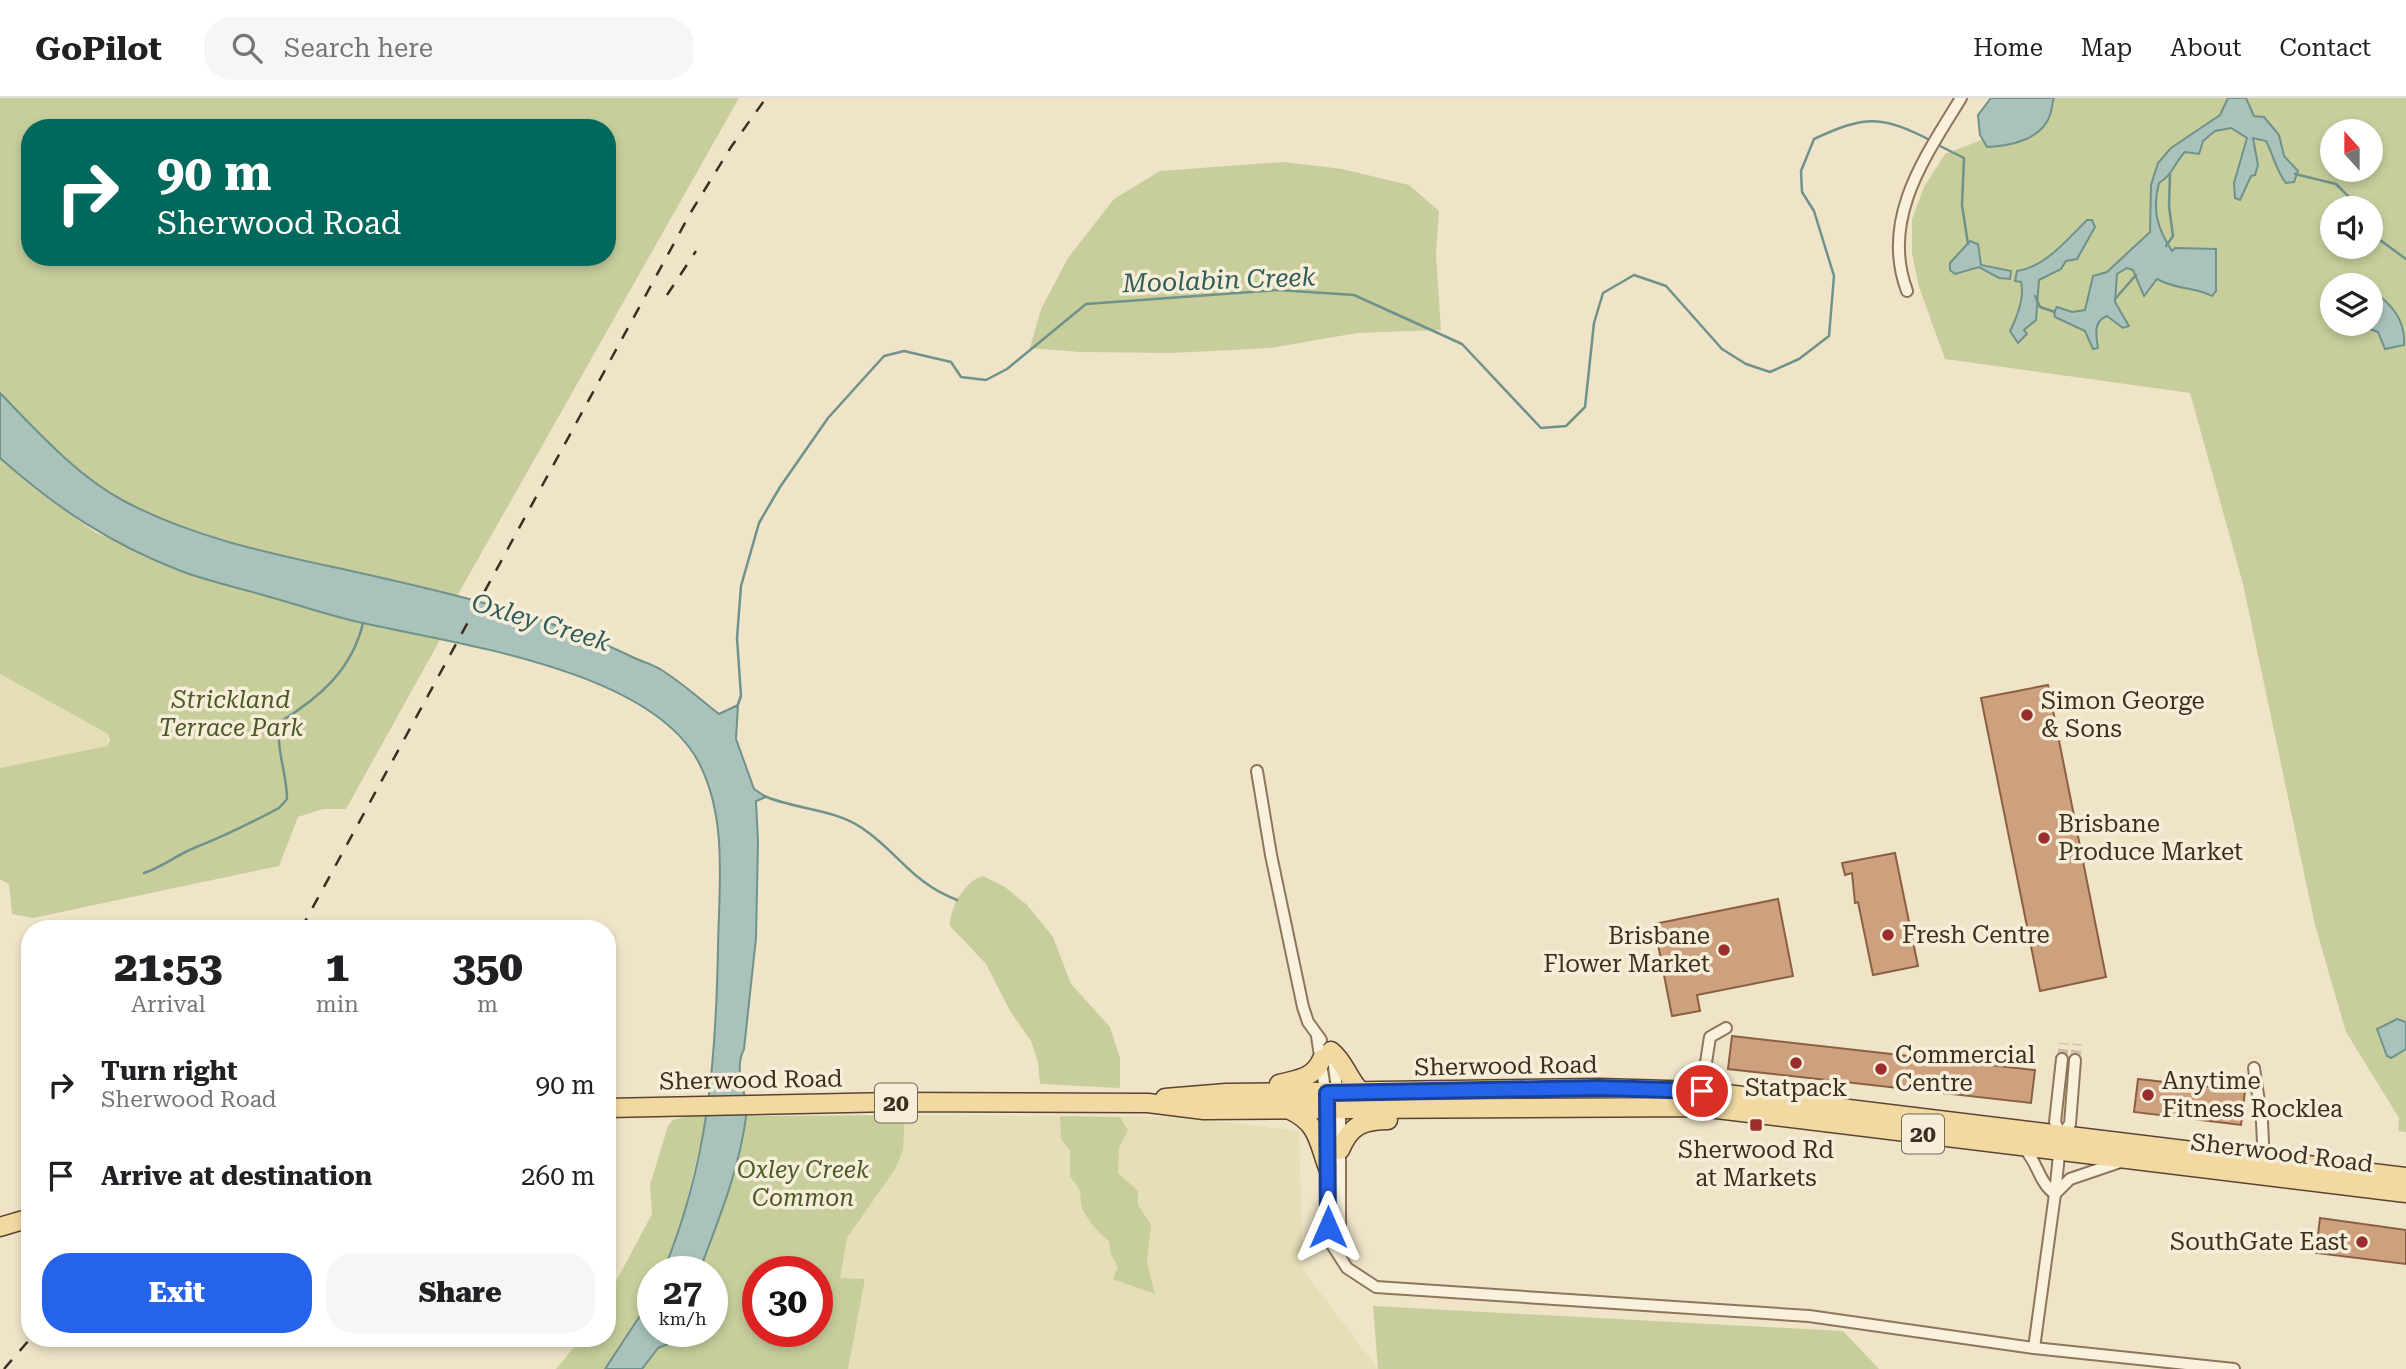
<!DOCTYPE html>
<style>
:root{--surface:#fff;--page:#f6f6f6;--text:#202124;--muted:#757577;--line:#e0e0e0;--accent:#2563eb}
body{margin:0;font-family:"Roboto Serif",serif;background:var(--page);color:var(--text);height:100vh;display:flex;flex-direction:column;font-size:26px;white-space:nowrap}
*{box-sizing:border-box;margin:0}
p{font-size:23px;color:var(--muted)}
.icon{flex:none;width:38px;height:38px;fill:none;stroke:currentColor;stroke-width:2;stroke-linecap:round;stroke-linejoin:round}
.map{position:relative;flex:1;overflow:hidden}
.drawer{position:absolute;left:21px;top:822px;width:595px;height:427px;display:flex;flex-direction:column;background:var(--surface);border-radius:28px;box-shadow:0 4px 10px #0003}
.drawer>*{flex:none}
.hud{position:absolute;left:21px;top:21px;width:595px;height:147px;border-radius:28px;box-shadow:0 4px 10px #0003;background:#00695c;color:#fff;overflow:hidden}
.needle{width:46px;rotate:339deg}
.fabs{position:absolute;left:2320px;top:21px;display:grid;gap:14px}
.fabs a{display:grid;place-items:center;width:63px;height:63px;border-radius:50%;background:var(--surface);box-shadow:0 4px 10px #0003;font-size:35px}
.speed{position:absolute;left:637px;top:1158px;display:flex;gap:14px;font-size:35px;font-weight:700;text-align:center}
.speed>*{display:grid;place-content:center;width:91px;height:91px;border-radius:50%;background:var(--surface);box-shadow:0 4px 10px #0003;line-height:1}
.speed small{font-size:18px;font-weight:400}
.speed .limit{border:10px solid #d22;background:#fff;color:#111}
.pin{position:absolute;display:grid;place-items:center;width:60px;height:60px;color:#fff;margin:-30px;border:4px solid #fff;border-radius:50%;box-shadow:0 2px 7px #0007}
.me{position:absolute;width:77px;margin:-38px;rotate:0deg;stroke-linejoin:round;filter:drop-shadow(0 0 5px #0008)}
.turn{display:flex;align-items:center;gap:24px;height:147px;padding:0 21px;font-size:32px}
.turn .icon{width:91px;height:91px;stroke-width:2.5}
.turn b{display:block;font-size:49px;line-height:60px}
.eta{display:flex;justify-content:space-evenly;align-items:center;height:119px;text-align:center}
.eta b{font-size:42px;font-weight:800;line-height:49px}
.cta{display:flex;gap:14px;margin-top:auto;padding:14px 21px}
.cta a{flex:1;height:80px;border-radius:28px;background:var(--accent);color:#fff;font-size:28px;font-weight:800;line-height:80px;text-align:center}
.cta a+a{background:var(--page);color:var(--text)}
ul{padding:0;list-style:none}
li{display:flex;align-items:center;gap:21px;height:91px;padding:0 21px}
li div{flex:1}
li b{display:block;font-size:26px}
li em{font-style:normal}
header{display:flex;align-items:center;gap:42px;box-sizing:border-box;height:98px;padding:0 35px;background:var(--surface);border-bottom:2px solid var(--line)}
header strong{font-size:33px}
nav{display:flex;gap:38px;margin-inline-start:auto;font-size:24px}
.search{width:490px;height:63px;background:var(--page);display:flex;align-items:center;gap:18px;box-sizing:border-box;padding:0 24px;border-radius:28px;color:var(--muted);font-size:26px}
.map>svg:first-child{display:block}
.farmland{fill:#e5deb6}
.green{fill:#c7ce9c;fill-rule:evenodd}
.water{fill:#a9c3bc;stroke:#6f928a;stroke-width:2}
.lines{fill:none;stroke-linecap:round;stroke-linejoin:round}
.stream{stroke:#6f928a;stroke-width:2.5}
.building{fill:#cda07e;stroke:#8b6042;stroke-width:2}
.street-tunnel{stroke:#cbc0a6;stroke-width:10;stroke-dasharray:10 5;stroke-linecap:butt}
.street-casing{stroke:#8c765d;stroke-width:14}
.primary-casing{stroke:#5a4431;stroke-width:21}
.street{stroke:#f9f1dc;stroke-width:10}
.primary{stroke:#f1d9a1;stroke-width:18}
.rail{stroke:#3c2e20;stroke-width:2.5;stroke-dasharray:12 12;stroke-linecap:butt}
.route-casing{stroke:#184099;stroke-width:18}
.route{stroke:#2563eb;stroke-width:12}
.poi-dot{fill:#9b2d2c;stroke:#f6eed8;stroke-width:2.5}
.labels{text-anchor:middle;stroke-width:7;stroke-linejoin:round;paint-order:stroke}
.shield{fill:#f6eed8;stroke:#746857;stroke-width:2}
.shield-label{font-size:23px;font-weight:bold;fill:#3c2e20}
.park-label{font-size:24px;font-style:italic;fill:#4b5827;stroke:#f6eed8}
.poi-label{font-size:24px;fill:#3c2e20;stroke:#f6eed8;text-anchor:start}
.street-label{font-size:24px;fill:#3c2e20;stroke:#f6eed8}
.water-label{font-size:26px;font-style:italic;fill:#305c59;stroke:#f6eed8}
</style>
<header>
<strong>GoPilot</strong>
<div class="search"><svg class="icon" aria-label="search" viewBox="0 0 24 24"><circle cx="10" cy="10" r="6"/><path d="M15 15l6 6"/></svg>Search here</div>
<nav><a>Home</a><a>Map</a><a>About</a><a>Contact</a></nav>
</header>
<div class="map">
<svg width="2406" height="1271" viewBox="0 0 2406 1271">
<rect width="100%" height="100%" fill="#efe4c8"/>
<!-- farmland -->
<g class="farmland">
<polygon points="0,576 109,637 107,648 0,670"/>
<polygon points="905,1017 1184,1019 1299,1033 1303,1172 1378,1271 848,1271 865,1181 840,1180 847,1140 896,1070 903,1052"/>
</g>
<!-- green -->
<g class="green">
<path d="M0,0H739L457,498C377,481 297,463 219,440C185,429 150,420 120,401C75,373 37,333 0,295ZM30,30H607V159H30Z"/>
<path d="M2049,0H2406V1034L2398,1033L2399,1020L2346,934L2315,827L2243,486L2190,295L1945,261L1919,189L1912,155V121L1924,89L1945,56L2002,34ZM2333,33H2371V72H2333ZM2333,110H2371V149H2333ZM2333,187H2371V226H2333Z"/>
<polygon points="1284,64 1342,71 1409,87 1439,113 1436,156 1441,232 1357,235 1271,250 1172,255 1080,254 1030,250 1041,211 1068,160 1114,101 1160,73"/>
<polygon points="0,360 31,388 95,434 184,474 363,525 441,540 346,711 323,711 298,719 279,768 33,820 12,816 9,786 0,781 0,670 107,648 110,643 108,636 0,576"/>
<path d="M983,778L1005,789L1027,807L1053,839L1071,886L1110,929L1120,960V990L1040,986L1038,964L1031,943L1010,913L986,866L950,828C949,811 965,782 983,778Z"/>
<path d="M905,1017L903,1052L896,1070L847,1140L840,1180L865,1181L848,1271H642L658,1250L668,1246L672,1234H712V1174H699L736,1073L746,1018ZM758,1174H817V1234H758Z"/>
<polygon points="687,1018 707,1018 678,1139 663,1174 653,1174 653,1198 605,1271 556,1271 581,1241 607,1241 607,1200 652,1116 650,1087 668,1028 673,1022"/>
<path d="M1060,1018L1120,1019L1128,1032L1119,1050L1118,1075L1138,1093V1107L1151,1127L1147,1164L1155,1196L1113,1181L1118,1169L1111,1157L1109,1143C1098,1134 1091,1126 1084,1114C1076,1099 1088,1098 1070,1079V1052L1061,1041Z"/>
<polygon points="1373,1208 1843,1233 1879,1271 1378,1271"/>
</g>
<!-- water -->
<g class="water">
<path d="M1991,0H2054C2052,5 2052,12 2050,17C2042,42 2009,48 1987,49L1980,37L1978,17Z"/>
<path d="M2228,0H2246L2254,18L2264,19L2279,37L2284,58L2298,73L2294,84L2286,85C2277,75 2273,56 2266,43L2253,40L2258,67L2255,77L2251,78L2240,102L2235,100L2234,85L2247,40L2231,30L2215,33L2203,43L2199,56L2185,54C2174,65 2173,77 2159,85C2152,112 2157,130 2172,153L2175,150L2216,151V193L2212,198C2194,188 2179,193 2157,181L2144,198L2133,172L2127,170L2117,176L2115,204L2129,228L2123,230L2107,218C2093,223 2096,237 2098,250L2093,251L2085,233L2055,219L2054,214L2057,209L2072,214L2085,212L2093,178L2107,174L2150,134L2151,87L2158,65L2171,50L2220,17Z"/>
<path d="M2087,122H2092L2095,129L2077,161L2066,163L2061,171L2039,182L2036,222L2024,232L2027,236L2018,245L2010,233C2017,219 2025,200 2021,184L2015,183L2017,173C2044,170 2069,140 2087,122Z"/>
<polygon points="1970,143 1978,146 1981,167 2011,173 2010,181 1999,180 1979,169 1955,176 1950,172 1950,165"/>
<path d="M2371,191C2390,205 2406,221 2404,247L2385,251L2378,234L2356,226H2371Z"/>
<path d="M0,295C37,333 77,378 124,403C203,445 291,459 378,479C462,498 548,519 626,556C637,562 649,565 660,571C681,584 700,601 719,616L738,607L736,641L754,691L766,699L756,703L758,744L756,840L744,951C732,975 749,994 746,1019C739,1073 718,1123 699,1174H663C708,1066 716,964 718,849C719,788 728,719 698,663C648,571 456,546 363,525C329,518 296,506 263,497C236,489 207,483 181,473C111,446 56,410 0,360Z"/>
<polygon points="2397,921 2406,924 2406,951 2391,960 2387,958 2377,931"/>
<polygon points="653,1198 653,1234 672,1234 668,1246 658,1250 642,1271 605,1271"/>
</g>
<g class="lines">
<!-- stream -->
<g class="stream">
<polyline points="1938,47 1964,60 1962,107 1968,146"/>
<polyline points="2295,76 2336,86 2360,110"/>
<polyline points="2371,128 2380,142 2406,161"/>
<polyline points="2166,148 2173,138 2169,108 2170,77"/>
<polyline points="2035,198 2040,209 2055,214"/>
<polyline points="2115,201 2136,177"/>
<path d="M737,609L741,598L737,540L741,488L759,425L780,389L828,320L884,258L904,253L951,264L961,279L986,282L1007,271L1086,206L1278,192L1354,197L1462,246L1541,330L1566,328L1585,309L1594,225L1603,195L1634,177L1666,188L1722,251L1746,266L1770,274L1799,261L1829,238L1834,178L1814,113L1802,94L1801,73L1814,41C1866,17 1881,17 1932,43"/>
<path d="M764,698C794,711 835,711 862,730C899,755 912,785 957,802"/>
<path d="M144,775C162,769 177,757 194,750C225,738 249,726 279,710L287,701C287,674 275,651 280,624C319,600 352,572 363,525"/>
</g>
</g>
<!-- building -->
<g class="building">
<polygon points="2048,587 2106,879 2040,893 1981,600"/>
<polygon points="1895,755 1918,868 1873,877 1858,804 1855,805 1852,775 1845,777 1842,765"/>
<polygon points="1778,801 1793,878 1697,897 1700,913 1672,918 1654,826"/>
<polygon points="1732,938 2035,972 2031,1005 1728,971"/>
<polygon points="2138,981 2245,993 2241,1027 2134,1014"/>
<polygon points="2320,1120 2406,1132 2406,1166 2316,1155"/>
</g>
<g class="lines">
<!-- street-tunnel -->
<g class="street-tunnel">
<polyline points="2062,961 2064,945"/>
<polyline points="2075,962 2077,946"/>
</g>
<!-- street casing -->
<g class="street-casing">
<g id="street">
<path d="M1907,193C1880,121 1925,59 1961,0"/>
<polyline points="1257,673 1271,757 1303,909 1308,924 1321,942"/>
<polyline points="1317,938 1328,1012 1329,1142 1347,1170 1376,1189 1809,1218 2034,1250 2234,1271"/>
<polyline points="1333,961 1340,1012 1340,1157"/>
<polyline points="2254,970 2262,1024 2264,1065"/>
<polyline points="1701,996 1710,939 1726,930"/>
<polyline points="2061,1037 2070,1026 2075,962"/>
<path d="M2022,1048C2038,1063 2038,1084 2055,1096"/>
<polyline points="2055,1096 2070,1081 2123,1063"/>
<polyline points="2034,1250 2055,1096 2061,1037 2055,1024 2062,961"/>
</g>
</g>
<!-- primary casing -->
<g class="primary-casing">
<g id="primary">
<path d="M1331,953C1345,964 1348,981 1361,994"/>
<path d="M1279,986C1298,981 1313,981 1322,961"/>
<polyline points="1165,1000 1226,995 1599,990 1702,993 2406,1079"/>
<polyline points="607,1010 893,1004 1148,1005 1204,1012 1700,1009 2406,1095"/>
<path d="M1290,1012C1318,1025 1318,1043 1328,1070"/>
<path d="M1340,1052C1350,1028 1362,1022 1388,1022"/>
<polyline points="0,1129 30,1120"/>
</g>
</g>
<!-- street -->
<use href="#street" class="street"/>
<!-- primary -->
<use href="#primary" class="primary"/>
<!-- rail -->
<g class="rail">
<polyline points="667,197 696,153"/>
<polyline points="301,831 691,114 731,49 766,0"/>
<polyline points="4,1271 30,1241"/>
</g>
</g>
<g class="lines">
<!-- route casing -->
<g class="route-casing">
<polyline id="route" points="1328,1129 1327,995 1599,990 1702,993"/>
</g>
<!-- route -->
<use href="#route" class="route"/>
</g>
<!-- markers -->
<g class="poi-dot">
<circle cx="2027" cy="617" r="7"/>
<circle cx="2044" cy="740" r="7"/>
<circle cx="1888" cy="837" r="7"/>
<circle cx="1724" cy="852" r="7"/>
<circle cx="1796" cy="965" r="7"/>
<circle cx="1881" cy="971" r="7"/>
<circle cx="2148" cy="997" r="7"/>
<rect x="1749" y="1020" width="14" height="14" rx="3.5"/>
<circle cx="2362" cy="1144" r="7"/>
</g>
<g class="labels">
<!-- shield labels -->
<g class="shield">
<rect x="875" y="985.5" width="42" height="39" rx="5"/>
<rect x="1902" y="1016.5" width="42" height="39" rx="5"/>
</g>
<g class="shield-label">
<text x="896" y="1013">20</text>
<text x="1923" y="1044">20</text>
</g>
<!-- park labels -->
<g class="park-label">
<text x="231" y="610">Strickland<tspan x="231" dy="28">Terrace Park</tspan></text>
<text x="803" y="1080">Oxley Creek<tspan x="803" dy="28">Common</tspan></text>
</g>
<!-- poi labels -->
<g class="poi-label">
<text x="2041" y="611">Simon George<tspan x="2041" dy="28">&amp; Sons</tspan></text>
<text x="2058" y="734">Brisbane<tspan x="2058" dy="28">Produce Market</tspan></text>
<text x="1902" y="845">Fresh Centre</text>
<text x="1710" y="846" text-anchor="end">Brisbane<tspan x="1710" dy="28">Flower Market</tspan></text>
<text x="1895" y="965">Commercial<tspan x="1895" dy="28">Centre</tspan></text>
<text x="2162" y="991">Anytime<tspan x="2162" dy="28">Fitness Rocklea</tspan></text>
<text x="1796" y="998" text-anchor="middle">Statpack</text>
<text x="1756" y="1060" text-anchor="middle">Sherwood Rd<tspan x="1756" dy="28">at Markets</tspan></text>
<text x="2348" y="1152" text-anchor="end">SouthGate East</text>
</g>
<!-- street labels -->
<g class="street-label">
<text transform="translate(1506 968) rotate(-1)" y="8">Sherwood Road</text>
<text transform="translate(751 982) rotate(-1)" y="8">Sherwood Road</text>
<text transform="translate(2282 1055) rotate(7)" y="8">Sherwood Road</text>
</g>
<!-- water labels -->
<g class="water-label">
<text transform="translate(1219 182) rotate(-2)" y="9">Moolabin Creek</text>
<text transform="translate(541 524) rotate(17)" y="9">Oxley Creek</text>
</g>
</g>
</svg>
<div class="fabs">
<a><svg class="needle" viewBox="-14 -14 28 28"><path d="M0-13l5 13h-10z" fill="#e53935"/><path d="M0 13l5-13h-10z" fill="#757577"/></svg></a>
<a><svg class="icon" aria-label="sound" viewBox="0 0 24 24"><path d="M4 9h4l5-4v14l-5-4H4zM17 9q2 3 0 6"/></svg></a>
<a><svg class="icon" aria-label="layers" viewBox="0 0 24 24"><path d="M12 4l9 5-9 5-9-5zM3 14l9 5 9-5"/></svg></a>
</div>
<div class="speed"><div>27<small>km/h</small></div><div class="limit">30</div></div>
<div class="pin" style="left:1702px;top:993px;background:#d93025"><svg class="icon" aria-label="arrive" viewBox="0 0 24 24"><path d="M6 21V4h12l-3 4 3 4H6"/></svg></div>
<svg class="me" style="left:1328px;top:1129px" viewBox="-20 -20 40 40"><path d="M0-17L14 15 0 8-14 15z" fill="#2563eb" stroke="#fff" stroke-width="4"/></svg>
<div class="hud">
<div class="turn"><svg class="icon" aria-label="right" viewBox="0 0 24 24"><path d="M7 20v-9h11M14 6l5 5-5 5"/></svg><div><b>90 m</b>Sherwood Road</div></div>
</div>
<section class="drawer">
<div class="eta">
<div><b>21:53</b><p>Arrival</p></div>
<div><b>1</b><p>min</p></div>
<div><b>350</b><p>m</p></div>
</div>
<ul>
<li><svg class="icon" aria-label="right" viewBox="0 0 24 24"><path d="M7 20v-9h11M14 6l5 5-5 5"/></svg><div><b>Turn right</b><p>Sherwood Road</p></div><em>90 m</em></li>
<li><svg class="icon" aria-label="arrive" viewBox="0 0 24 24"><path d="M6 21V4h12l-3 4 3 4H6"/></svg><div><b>Arrive at destination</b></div><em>260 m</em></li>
</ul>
<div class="cta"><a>Exit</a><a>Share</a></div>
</section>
</div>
